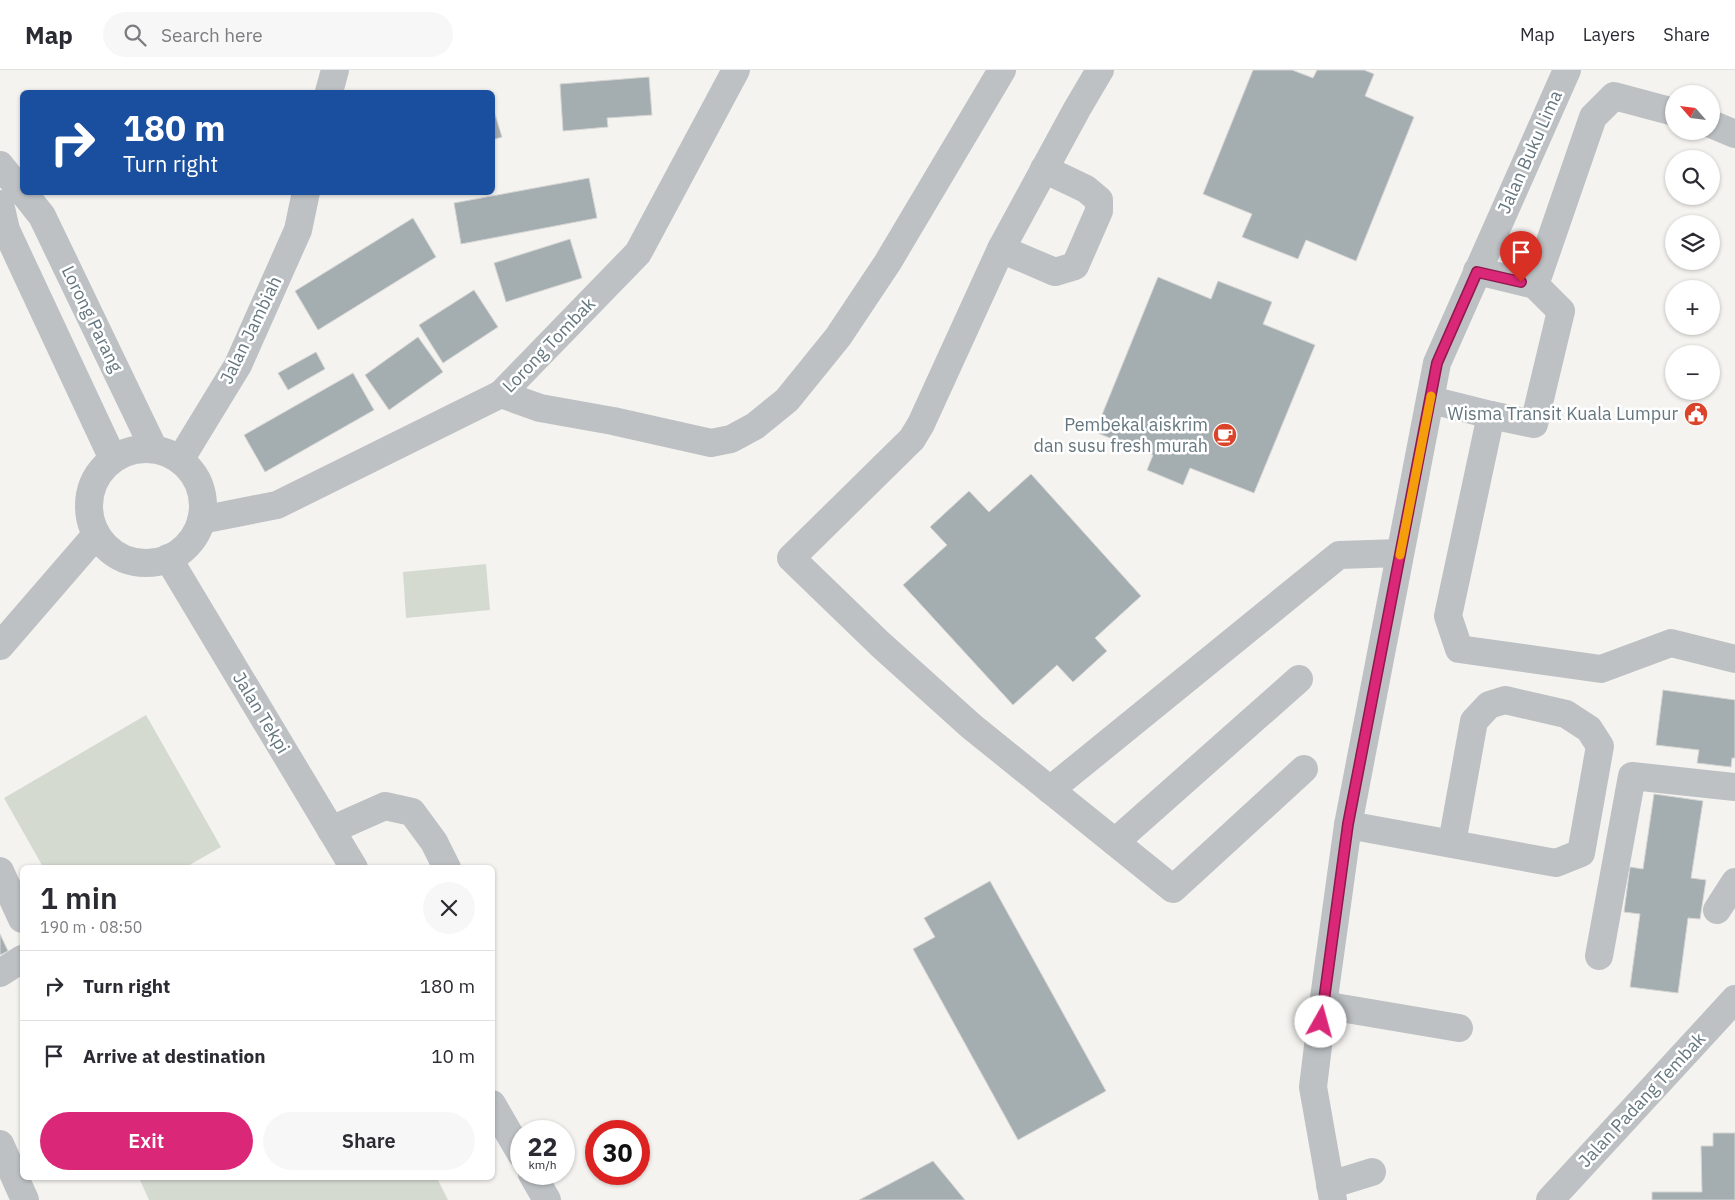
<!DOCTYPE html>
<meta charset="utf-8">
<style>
:root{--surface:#fff;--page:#f7f7f7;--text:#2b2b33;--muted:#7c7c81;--line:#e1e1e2;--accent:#db2777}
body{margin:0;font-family:"IBM Plex Sans",sans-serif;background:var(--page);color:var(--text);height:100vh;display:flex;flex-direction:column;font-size:19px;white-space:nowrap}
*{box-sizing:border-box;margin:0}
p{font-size:16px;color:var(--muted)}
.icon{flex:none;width:28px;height:28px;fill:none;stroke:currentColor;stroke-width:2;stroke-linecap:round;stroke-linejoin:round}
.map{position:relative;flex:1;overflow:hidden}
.drawer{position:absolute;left:20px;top:795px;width:475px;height:315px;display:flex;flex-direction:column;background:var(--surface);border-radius:8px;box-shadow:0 1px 4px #0004}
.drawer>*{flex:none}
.banner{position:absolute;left:20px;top:20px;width:475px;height:105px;border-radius:8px;box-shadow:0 1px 4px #0004;background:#1a4fa0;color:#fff;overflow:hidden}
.needle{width:32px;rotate:298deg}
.buttons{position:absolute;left:1665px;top:15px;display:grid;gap:10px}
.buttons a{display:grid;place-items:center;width:55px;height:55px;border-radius:50%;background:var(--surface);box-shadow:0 1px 4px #0004;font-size:25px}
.speed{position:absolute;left:510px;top:1050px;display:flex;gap:10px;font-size:25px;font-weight:700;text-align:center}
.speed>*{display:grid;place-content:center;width:65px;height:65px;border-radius:50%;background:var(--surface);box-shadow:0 1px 4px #0004;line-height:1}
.speed small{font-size:12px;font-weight:400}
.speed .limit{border:8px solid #d22;background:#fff;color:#111}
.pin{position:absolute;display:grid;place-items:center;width:42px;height:42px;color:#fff;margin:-51px -21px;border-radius:50% 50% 50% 0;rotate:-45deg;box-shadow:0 0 5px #0007}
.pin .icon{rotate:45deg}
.me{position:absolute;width:55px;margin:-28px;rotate:7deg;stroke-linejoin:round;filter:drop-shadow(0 0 4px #0008)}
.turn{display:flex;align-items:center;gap:18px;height:105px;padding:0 20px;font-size:22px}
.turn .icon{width:65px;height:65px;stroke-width:2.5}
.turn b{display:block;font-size:35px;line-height:42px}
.round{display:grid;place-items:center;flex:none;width:52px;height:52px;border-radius:26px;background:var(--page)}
.head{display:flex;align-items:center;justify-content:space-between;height:85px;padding:0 20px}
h1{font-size:30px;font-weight:600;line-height:38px}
.primary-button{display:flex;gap:10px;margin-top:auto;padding:10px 20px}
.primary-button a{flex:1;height:58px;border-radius:30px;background:var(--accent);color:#fff;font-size:20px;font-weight:600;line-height:58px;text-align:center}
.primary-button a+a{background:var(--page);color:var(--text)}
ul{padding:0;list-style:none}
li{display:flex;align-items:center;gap:15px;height:70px;padding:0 20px;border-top:1px solid var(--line)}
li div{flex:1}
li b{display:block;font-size:19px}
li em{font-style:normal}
header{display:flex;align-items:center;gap:30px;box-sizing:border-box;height:70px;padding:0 25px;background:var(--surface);border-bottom:1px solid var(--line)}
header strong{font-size:24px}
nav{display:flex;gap:28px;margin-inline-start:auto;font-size:18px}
.search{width:350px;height:45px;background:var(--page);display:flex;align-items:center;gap:12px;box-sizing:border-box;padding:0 18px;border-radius:28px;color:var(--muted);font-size:19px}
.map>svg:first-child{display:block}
.green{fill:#d5dad1}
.building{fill:#a4adb0;stroke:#d5d5d3}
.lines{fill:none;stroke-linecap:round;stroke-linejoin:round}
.minor{stroke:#bdc1c4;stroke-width:28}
.route-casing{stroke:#8e194d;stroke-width:12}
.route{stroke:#db2777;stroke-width:9}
.slow{stroke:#f59e0b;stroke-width:9}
.labels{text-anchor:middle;stroke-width:5;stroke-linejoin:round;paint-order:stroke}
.street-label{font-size:18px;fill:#64767f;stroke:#fff}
.poi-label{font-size:18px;fill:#64767f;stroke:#fff;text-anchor:end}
</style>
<header>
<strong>Map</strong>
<div class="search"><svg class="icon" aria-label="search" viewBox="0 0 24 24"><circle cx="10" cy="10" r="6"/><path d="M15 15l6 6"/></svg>Search here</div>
<nav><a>Map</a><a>Layers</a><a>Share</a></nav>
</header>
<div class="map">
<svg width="1735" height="1130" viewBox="0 0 1735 1130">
<rect width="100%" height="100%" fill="#f4f3f0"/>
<!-- green -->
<g class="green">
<polygon points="486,494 490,540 406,548 403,502"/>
<polygon points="146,645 221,777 186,797 43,797 4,728"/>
<polygon points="139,1108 437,1108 448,1130 149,1130"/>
</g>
<!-- building -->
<g class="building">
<polygon points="1253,0 1292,0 1313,8 1317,0 1364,0 1374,4 1365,26 1414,47 1356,191 1306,170 1298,189 1242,167 1252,144 1203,124"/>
<polygon points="649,7 652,45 607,48 608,57 563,61 560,14"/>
<polygon points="492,35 502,67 492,70"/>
<polygon points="589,108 597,148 461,174 454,133"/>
<polygon points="413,148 436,187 318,260 295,221"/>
<polygon points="570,169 582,208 506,232 494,193"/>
<polygon points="1158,207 1211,229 1218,211 1272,232 1263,254 1315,275 1254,423 1190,398 1183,415 1147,400 1153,385 1095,362"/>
<polygon points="474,220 498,257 443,293 419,255"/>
<polygon points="418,267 443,302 389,340 365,305"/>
<polygon points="316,282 325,299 288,320 278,303"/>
<polygon points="353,303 374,340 265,402 244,365"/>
<polygon points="1031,404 1141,526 1095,568 1107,581 1073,612 1057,595 1013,635 903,515 947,475 930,457 969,421 989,442"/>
<polygon points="1663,620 1735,630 1735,688 1732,688 1731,697 1697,693 1699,680 1656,675"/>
<polygon points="1654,724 1703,731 1691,808 1706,810 1700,849 1688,848 1678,923 1630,917 1640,844 1624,842 1630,797 1643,799"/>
<polygon points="990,811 1106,1021 1018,1070 913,879 935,867 924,848"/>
<polygon points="0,864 8,881 0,885"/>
<polygon points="1713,1063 1735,1063 1735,1130 1652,1130 1652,1122 1702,1122 1701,1076 1713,1076"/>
<polygon points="933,1091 965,1130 859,1130"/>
</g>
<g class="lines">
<!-- minor -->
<g class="minor">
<polyline points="1100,0 1077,39 1001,179 921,354 912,369 791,488 880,574 971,656 1173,819 1304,699"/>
<polyline points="329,22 335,0"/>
<polyline points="1674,42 1614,26 1593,47 1535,215 1561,241 1534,354 1491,345 1448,546 1459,579 1601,599 1671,573 1735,589"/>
<polyline points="1711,54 1735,64"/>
<polyline points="0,95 22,122"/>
<polyline points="23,122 42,146 154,379"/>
<polyline points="0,134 6,160 113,389"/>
<polyline points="1001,179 1055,202 1075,196 1099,141 1099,130 1086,119 1044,99"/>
<polyline points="1477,201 1535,215"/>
<polyline points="501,324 540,338 613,351 711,373 731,369 755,356 787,330 838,267 888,192 1002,0"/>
<polyline points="1431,330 1491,345"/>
<circle cx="146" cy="436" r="57"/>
<polyline points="180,390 238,295 298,160 306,122"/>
<polyline points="201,450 277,435 501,324 638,183 736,0"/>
<polyline points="168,488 354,798"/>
<polyline points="0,576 96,465"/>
<polyline points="1050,720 1339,485 1400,483"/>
<polyline points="1348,755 1556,793 1581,783 1600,676 1589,659 1566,644 1505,630 1489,635 1474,651 1452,773"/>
<polyline points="331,760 385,736 412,742 434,772 447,798"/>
<polyline points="1115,772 1299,609"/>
<polyline points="0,801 22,849"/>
<polyline points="1717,840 1735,812"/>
<polyline points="1599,886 1632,706 1735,717"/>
<polyline points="0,903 22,889"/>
<polyline points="1323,935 1459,958"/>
<polyline points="492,1034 521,1084"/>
<polyline points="0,1074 25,1130"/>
<polyline points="532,1104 547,1130"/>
<polyline points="1330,1115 1372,1102"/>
<polyline points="1333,1130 1313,1017 1323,935 1348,755 1437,293 1567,0"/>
<polyline points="1550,1130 1735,929"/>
</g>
</g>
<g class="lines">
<!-- route casing -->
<g class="route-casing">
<polyline id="route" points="1321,952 1348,754 1437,293 1477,202 1521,212"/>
</g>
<!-- route -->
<use href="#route" class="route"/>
<!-- slow -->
<polyline class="slow" points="1400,485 1431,326"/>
</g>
<!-- icons -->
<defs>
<g id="civic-disc" transform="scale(1.25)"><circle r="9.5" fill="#da442a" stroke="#fff"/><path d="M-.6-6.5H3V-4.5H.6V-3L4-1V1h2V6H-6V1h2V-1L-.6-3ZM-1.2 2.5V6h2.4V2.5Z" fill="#fff"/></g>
<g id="cafe-disc" transform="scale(1.25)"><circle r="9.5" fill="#da442a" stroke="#fff"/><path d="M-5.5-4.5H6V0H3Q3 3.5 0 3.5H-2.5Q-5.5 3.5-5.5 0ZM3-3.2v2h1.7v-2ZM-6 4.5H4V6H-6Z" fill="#fff"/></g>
</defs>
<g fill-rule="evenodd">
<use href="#civic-disc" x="1696" y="344"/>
<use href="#cafe-disc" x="1225" y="365"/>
</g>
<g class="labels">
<!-- street labels -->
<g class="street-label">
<text transform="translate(1530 82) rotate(-66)" y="6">Jalan Buku Lima</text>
<text transform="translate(92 249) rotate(64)" y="6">Lorong Parang</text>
<text transform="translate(251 260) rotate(-64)" y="6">Jalan Jambiah</text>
<text transform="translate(549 275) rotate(-46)" y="6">Lorong Tombak</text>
<text transform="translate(261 643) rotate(59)" y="6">Jalan Tekpi</text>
<text transform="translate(1642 1030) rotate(-47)" y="6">Jalan Padang Tembak</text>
</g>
<!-- poi labels -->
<g class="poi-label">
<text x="1678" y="350">Wisma Transit Kuala Lumpur</text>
<text x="1208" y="361">Pembekal aiskrim<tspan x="1208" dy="21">dan susu fresh murah</tspan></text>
</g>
</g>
</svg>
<div class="buttons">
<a><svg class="needle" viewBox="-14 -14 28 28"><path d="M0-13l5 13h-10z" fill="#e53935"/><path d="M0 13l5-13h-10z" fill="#7c7c81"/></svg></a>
<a><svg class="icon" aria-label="search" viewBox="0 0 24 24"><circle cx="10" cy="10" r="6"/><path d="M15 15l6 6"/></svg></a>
<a><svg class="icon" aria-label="layers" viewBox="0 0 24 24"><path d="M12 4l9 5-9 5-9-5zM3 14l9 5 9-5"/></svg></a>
<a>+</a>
<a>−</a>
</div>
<div class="speed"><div>22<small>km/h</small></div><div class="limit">30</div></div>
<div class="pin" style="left:1521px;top:212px;background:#d93025"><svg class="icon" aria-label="arrive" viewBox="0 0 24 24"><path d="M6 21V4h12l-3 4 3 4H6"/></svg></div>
<svg class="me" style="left:1321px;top:952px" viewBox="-20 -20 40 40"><circle r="19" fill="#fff"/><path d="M0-13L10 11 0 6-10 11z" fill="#db2777"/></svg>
<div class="banner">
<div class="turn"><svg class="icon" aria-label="right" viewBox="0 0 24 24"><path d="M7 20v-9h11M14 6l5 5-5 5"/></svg><div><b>180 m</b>Turn right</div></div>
</div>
<section class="drawer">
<div class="head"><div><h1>1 min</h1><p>190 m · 08:50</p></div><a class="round"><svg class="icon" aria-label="close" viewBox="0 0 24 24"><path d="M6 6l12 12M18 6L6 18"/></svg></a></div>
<ul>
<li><svg class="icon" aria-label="right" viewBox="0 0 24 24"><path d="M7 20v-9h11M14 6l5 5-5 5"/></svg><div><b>Turn right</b></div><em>180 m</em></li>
<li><svg class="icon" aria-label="arrive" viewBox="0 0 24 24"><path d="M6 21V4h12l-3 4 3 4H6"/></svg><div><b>Arrive at destination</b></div><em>10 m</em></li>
</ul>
<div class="primary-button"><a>Exit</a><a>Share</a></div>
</section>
</div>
